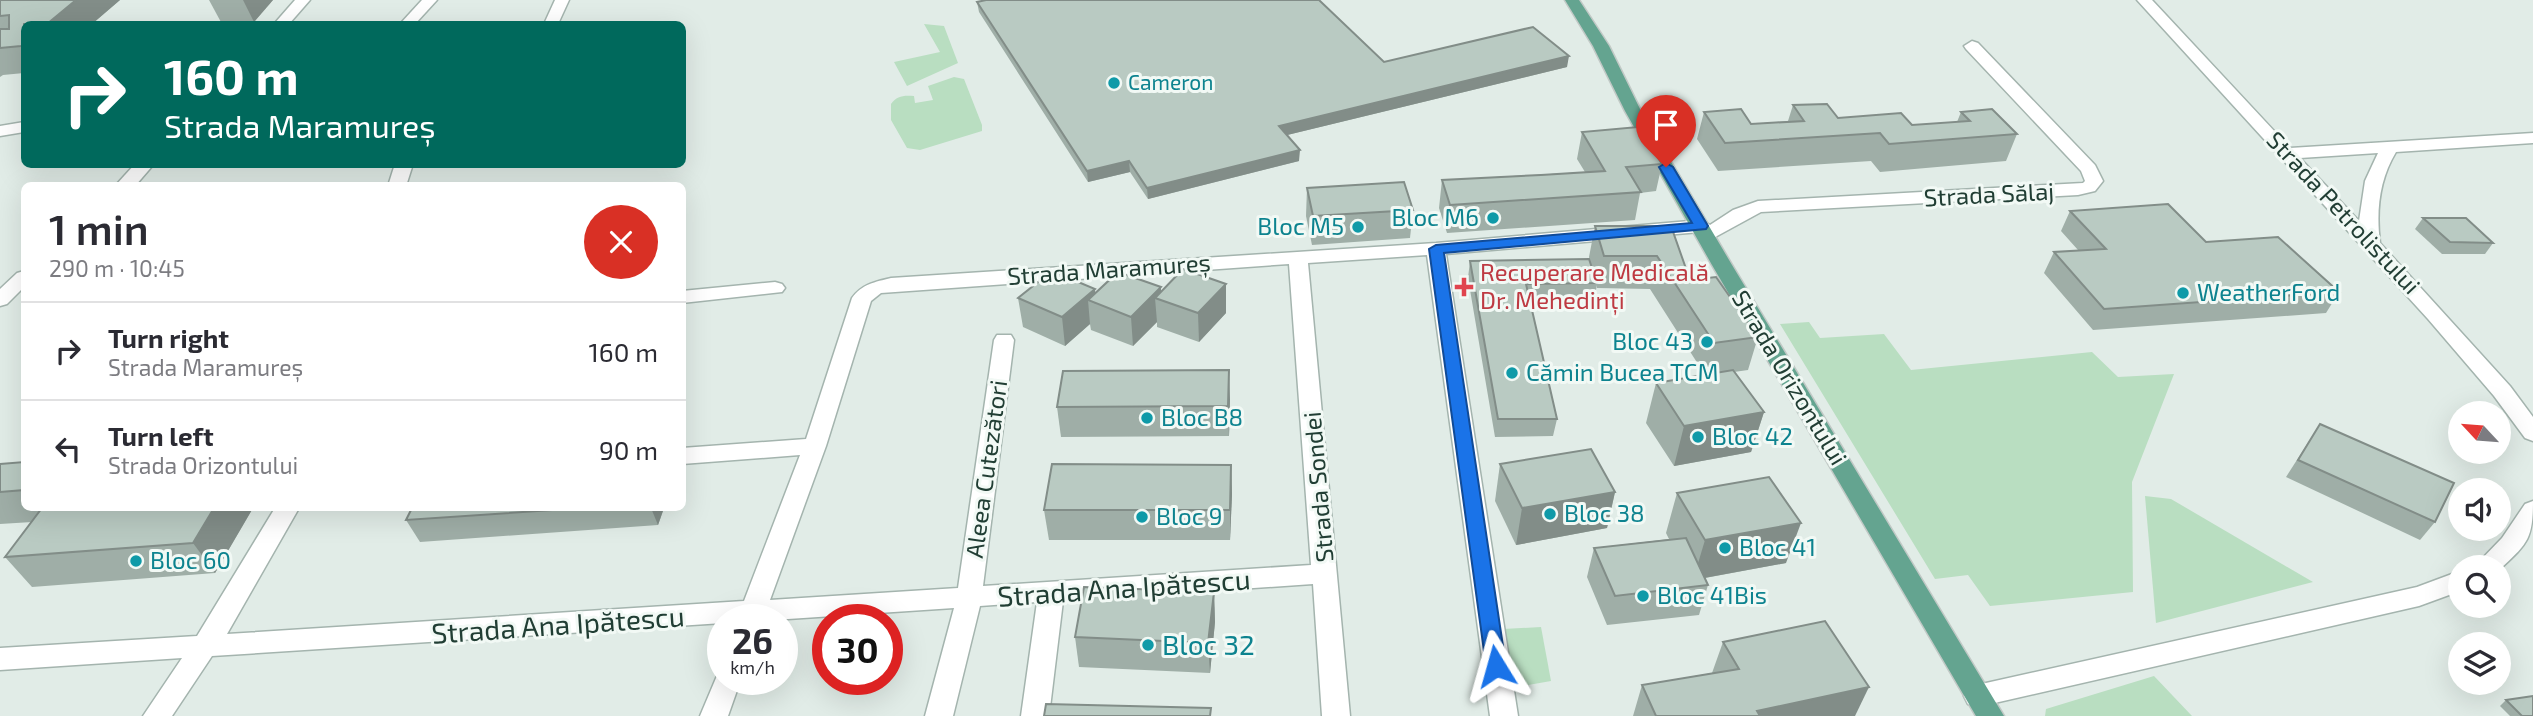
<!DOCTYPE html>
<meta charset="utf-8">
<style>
:root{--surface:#fff;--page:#f7f7f7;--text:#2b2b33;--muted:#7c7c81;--line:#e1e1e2}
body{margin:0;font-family:"Exo 2",sans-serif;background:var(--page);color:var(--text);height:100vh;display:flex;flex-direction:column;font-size:26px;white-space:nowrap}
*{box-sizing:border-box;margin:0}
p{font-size:23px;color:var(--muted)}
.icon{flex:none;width:38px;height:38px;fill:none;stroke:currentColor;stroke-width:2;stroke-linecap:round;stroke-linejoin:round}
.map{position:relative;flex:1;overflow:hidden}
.sheet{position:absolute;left:21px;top:182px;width:665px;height:329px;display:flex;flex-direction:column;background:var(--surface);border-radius:10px;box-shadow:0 7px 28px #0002}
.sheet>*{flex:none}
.hud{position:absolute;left:21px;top:21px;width:665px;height:147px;border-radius:10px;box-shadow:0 7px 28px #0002;background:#00695c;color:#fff;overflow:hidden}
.needle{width:46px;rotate:296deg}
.controls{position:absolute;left:2448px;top:401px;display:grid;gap:14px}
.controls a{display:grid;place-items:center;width:63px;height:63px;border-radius:50%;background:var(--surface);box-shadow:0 7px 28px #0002;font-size:35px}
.speed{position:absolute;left:707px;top:604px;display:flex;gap:14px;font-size:35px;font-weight:700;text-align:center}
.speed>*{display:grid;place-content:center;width:91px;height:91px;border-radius:50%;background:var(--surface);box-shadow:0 7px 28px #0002;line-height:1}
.speed small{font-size:18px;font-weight:400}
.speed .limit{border:10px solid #d22;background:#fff;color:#111}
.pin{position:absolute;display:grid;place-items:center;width:60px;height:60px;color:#fff;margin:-72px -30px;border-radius:50% 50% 50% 0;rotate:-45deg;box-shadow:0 0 7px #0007}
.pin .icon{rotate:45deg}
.me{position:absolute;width:77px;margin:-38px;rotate:352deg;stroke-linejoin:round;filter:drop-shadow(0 0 5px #0008)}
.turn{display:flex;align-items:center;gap:24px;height:147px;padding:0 28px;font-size:32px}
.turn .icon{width:91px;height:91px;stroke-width:2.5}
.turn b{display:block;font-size:49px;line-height:60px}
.round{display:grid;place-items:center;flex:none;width:74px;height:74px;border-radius:37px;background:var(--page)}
.head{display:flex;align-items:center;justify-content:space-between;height:119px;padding:0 28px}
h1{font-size:42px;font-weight:600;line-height:52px}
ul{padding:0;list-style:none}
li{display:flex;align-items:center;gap:21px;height:98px;padding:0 28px;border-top:2px solid var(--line)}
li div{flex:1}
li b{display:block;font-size:26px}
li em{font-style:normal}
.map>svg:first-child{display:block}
.green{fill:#b9dec1}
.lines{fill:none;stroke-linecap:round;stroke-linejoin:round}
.minor-casing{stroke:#a4b4ae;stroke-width:3}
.major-casing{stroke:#c1c9c6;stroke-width:3}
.minor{fill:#fff;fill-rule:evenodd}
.major{fill:#64a490;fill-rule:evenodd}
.wall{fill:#9faea7}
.shaded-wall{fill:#828d88}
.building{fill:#b9cac2;stroke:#828d88;stroke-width:2}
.route{fill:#1a73e8;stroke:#114b97;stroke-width:2}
.culture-dot{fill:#0f9aa8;stroke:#f2f9f5;stroke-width:2.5}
.health-dot{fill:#e0444e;stroke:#f2f9f5;stroke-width:2.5}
.labels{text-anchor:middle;stroke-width:6;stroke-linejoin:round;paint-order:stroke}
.far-culture-label{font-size:21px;fill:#0d838f;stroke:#f2f9f5;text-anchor:start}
.street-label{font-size:24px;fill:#213e34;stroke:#f2f9f5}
.culture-label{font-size:24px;fill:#0d838f;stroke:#f2f9f5;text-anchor:start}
.health-label{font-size:24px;fill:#be3a42;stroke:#f2f9f5;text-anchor:start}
.near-street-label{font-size:28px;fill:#213e34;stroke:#f2f9f5}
.near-culture-label{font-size:28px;fill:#0d838f;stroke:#f2f9f5;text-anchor:start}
</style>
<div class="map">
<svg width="2533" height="716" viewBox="0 0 2533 716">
<rect width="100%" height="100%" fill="#e1ece7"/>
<!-- green -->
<g class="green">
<polygon points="924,24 944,26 958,63 907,86 894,62 940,52"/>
<path d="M954,77L964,79L982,125V131L920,150L907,148L891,120V104C897,96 903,95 914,96L915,103L933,100L928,86Z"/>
<polygon points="1809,322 1820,338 1884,334 1911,370 2092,352 2118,377 2174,374 2132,482 2133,592 1990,606 1968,575 1935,579 1780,324"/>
<polygon points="2145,496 2171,499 2313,582 2156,623"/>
<polygon points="1541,627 1551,681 1512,688 1503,629"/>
<polygon points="2154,676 2192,716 2045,716 2046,709"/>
</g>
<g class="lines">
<!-- minor casing -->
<g class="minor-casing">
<g id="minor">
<polygon points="295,0 310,0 289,24 274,24"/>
<polygon points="422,0 437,0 415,24 400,24"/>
<polygon points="555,0 569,0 558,24 544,24"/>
<path d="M2137,0H2152L2290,148L2533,133V143L2396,152C2379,180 2376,211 2380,243L2510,386L2533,417V441L2525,438L2494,396L2428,319ZM2378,153L2365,181L2359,221L2300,158Z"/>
<path d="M1972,41L1978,43L2095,165L2103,181L2095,191L2078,195L1761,212L1706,242L1697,236L1700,232L1446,254L1518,716H1490L1427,255L1308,263L1350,716H1322L1313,584L1063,601L1049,716H1021L1037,602L980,606L953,716H925L954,608L773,620H723V623L212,656L172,716H143L182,658L0,670V648L197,636L275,508H299L227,634L744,601L800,455L682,464V448L806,439L852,298C862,284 875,282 891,278L1436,243L1701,220L1710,225L1733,210L1758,201L2083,183L2085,181L2081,171L1966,49L1964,46ZM1289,264L1311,565L983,586L1014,340L1011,335H997L994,340L958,588L770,600L826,446L871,301L881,293Z"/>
<polygon points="24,122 24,132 0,136 0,126"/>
<polygon points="135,164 154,164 135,186 115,186"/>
<polygon points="395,164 413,164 406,186 388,186"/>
<polygon points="24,271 24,287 7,304 0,306 0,289 17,273"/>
<polygon points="775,282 782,284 785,288 782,292 682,303 682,291"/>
<path d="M2533,501C2533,540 2527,544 2499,570V567H2474L2502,538L2525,504Z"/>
<polygon points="2460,571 2460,591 2419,606 1977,707 1968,704 1964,696 1968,688 1977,685 2417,587"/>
<polygon points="723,670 723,679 741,679 728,716 700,716 719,671"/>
</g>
</g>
<!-- major casing -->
<g class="major-casing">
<polygon id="major" points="1565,0 1579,0 1609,46 1641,111 1732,265 2004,716 1976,716 1712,265 1625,111 1593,46"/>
</g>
<!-- minor -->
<use href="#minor" class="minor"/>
<!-- major -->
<use href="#major" class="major"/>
</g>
<!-- wall -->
<g class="wall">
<polygon points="0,0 120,0 92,24 24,24 24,73 3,75 0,77"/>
<polygon points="209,0 273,0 254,22 222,24"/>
<polygon points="977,2 1384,62 1567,67 1287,135 1299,161 1148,199 1130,172 1088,182 979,12"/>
<polygon points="1793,105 1838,118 1912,125 1957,122 1961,112 2017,134 2006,161 1880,172 1871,161 1718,171 1697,139 1704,112 1751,124 1788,121"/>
<polygon points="1582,132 1662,164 1656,191 1640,193 1635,220 1447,233 1439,208 1442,180 1585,172 1577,159"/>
<polygon points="1307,188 1413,210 1410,238 1312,245 1306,216"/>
<polygon points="2070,211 2206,242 2339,292 2326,313 2093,330 2044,273 2054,252 2078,250 2061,231"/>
<polygon points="2423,218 2493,243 2485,254 2442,254 2415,229"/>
<polygon points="1595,226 1671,226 1690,280 1758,337 1748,370 1734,372 1764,412 1751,452 1674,466 1646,423 1656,383 1705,375 1650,289 1597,288 1597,285 1594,300 1530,301 1557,419 1553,436 1495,437 1468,278 1470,261 1590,262 1589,257"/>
<polygon points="1226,284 1226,313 1199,342 1157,327 1157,322 1133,346 1091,330 1090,324 1065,346 1023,327 1018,298 1095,289 1095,294 1161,287 1161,292"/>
<polygon points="1230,399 1229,436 1061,437 1057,407"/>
<polygon points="2320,424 2435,522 2420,540 2286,477"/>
<polygon points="24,462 24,508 253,508 215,573 32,587 5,557 32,522 0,524 0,464"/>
<polygon points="1500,464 1615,492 1607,528 1516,545 1495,501"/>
<polygon points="1231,465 1232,494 1230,540 1049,540 1044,510"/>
<polygon points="1677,493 1786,563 1705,578 1708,585 1699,615 1607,625 1587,577 1594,548 1669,539 1666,533"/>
<polygon points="412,508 664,508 658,525 420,542 406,520"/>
<polygon points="1214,592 1215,622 1210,673 1079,667 1075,637"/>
<polygon points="1723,642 1855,716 1633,716 1642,685 1712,673"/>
<polygon points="2506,700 2533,716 2510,716 2500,706"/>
</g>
<!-- shaded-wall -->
<g class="shaded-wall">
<polygon points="76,0 120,0 92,24 47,24"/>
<polygon points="243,0 273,0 254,22"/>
<polygon points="1569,56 1567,67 1279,137 1279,126"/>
<polygon points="1300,150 1299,161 1148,199 1147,188"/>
<polygon points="1129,161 1130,172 1088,182 1087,171"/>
<polygon points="1226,284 1226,313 1199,342 1198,313"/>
<polygon points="1161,287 1161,300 1155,298 1157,322 1133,346 1131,317"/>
<polygon points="1095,289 1096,304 1088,300 1090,324 1065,346 1062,317"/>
<polygon points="1229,370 1230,399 1229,436 1228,406"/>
<polygon points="1764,412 1751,452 1674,466 1684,426"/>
<polygon points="1231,465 1232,494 1230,540 1230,510"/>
<polygon points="1615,492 1607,528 1516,545 1522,508"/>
<polygon points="214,508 253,508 215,573 193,543"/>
<polygon points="651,508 664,508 658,525"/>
<polygon points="1801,523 1786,563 1693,580 1705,540"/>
<polygon points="1214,592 1215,622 1210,673 1208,643"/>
<polygon points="1869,687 1855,716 1755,716 1757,711"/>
</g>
<!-- building -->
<g class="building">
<polygon points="0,0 76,0 47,24 24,24 24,44 21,46 0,48 0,29 9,29 9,15 0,16"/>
<polygon points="986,0 1319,0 1384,62 1533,27 1569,56 1279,126 1300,150 1147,188 1129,161 1087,171 977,2"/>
<polygon points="1827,104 1838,118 1901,113 1912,125 1970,121 1961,112 1992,109 2017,134 1889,144 1880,133 1725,143 1704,112 1741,109 1751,124 1804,121 1793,105"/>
<polygon points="1638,127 1662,164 1626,167 1641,192 1450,205 1442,180 1541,175 1605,171 1582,132"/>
<polygon points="1404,182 1413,210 1313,216 1307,188"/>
<polygon points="2168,204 2206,242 2278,237 2339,292 2104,309 2054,252 2106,249 2070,211"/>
<polygon points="2423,218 2466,218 2493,243 2450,242"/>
<polygon points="1595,226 1671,226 1690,280 1716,277 1758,337 1714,343 1657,256 1604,256"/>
<polygon points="1589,259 1597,283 1526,284 1557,419 1498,419 1470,261"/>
<polygon points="1183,269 1226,284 1198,313 1155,298"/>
<polygon points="1052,271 1095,289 1062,317 1018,298"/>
<polygon points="1118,272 1161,287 1131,317 1088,300"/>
<polygon points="1229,370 1228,406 1057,407 1063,371"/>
<polygon points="1733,370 1764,412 1684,426 1656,383"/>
<polygon points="2320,424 2454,483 2435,522 2298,460"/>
<polygon points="1591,449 1615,492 1522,508 1500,464"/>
<polygon points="24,462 24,490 0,492 0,464"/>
<polygon points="1052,464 1231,465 1230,510 1044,510"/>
<polygon points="1769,477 1801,523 1705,540 1677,493"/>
<polygon points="42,508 214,508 193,543 5,557"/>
<polygon points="412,508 582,508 406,520"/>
<polygon points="1686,538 1708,585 1615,596 1594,548"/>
<polygon points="1084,587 1214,592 1208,643 1075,637"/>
<polygon points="1825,621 1869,687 1757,711 1760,716 1656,716 1642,685 1739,669 1723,642"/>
<polygon points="2533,696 2533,716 2522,716 2506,700"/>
<polygon points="1046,704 1211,708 1210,716 1044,716"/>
</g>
<!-- route -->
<polygon class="route" points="1666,163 1673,167 1708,226 1706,229 1444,253 1506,666 1503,672 1496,674 1489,672 1486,666 1429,249 1436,245 1692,223 1659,167"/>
<!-- markers -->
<g class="culture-dot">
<circle cx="1114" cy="83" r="7"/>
<circle cx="1493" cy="218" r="7"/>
<circle cx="1358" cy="227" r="7"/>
<circle cx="2183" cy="293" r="7"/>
<circle cx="1707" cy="342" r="7"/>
<circle cx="1512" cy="373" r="7"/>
<circle cx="1147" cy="418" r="7"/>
<circle cx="1698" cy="437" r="7"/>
<circle cx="1550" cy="514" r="7"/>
<circle cx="1142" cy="517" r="7"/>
<circle cx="1725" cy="548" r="7"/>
<circle cx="136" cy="561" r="7"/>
<circle cx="1643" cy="596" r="7"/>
<circle cx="1148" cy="645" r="7"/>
</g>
<path class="health-dot" d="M1460.5 276.5h7v7h7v7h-7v7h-7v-7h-7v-7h7z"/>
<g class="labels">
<!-- far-culture labels -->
<g class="far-culture-label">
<text x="1128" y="90">Cameron</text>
</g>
<!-- street labels -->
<g class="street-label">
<text transform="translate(1989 195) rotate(-3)" y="8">Strada Sălaj</text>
<text transform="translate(2343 213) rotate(47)" y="8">Strada Petrolistului</text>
<text transform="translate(1109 270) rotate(-4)" y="8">Strada Maramureș</text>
<text transform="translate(1789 378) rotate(59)" y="8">Strada Orizontului</text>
<text transform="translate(987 469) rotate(-82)" y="8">Aleea Cutezători</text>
<text transform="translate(1319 487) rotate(-95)" y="8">Strada Sondei</text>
</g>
<!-- culture labels -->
<g class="culture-label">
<text x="1479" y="226" text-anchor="end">Bloc M6</text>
<text x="1344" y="235" text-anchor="end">Bloc M5</text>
<text x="2197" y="301">WeatherFord</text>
<text x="1693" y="350" text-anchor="end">Bloc 43</text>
<text x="1526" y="381">Cămin Bucea TCM</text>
<text x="1161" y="426">Bloc B8</text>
<text x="1712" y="445">Bloc 42</text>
<text x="1564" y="522">Bloc 38</text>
<text x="1156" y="525">Bloc 9</text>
<text x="1739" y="556">Bloc 41</text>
<text x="150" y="569">Bloc 60</text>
<text x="1657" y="604">Bloc 41Bis</text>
</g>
<!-- health labels -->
<g class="health-label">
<text x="1480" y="281">Recuperare Medicală<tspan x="1480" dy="28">Dr. Mehedinți</tspan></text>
</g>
<!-- near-street labels -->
<g class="near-street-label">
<text transform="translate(1124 588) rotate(-4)" y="10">Strada Ana Ipătescu</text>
<text transform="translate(558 625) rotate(-4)" y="10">Strada Ana Ipătescu</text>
</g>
<!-- near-culture labels -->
<g class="near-culture-label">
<text x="1162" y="655">Bloc 32</text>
</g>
</g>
</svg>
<div class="controls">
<a><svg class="needle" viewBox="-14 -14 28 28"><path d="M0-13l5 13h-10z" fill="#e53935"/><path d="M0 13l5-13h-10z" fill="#7c7c81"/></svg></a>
<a><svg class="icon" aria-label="sound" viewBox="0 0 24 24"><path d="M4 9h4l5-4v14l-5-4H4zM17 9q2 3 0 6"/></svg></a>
<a><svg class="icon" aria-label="search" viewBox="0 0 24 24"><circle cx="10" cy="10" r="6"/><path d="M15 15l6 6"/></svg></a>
<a><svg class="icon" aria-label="layers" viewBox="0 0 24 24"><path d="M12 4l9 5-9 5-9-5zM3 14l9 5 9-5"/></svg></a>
</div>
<div class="speed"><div>26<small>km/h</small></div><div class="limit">30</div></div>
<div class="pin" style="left:1666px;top:167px;background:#d93025"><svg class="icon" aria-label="arrive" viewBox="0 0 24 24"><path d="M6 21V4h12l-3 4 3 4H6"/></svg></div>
<svg class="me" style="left:1496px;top:666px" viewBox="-20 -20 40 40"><path d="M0-17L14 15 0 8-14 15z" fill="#1a73e8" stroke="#fff" stroke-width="4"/></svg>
<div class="hud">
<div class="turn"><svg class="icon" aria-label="right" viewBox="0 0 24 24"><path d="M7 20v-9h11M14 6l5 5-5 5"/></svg><div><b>160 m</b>Strada Maramureș</div></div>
</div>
<section class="sheet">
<div class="head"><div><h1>1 min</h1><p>290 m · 10:45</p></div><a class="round" style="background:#d93025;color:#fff"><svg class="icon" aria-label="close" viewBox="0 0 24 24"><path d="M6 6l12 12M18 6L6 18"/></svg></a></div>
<ul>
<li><svg class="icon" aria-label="right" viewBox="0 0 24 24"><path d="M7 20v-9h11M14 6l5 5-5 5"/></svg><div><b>Turn right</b><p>Strada Maramureș</p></div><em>160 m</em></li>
<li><svg class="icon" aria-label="left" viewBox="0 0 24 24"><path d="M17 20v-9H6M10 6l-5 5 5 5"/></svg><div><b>Turn left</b><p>Strada Orizontului</p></div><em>90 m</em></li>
</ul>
</section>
</div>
